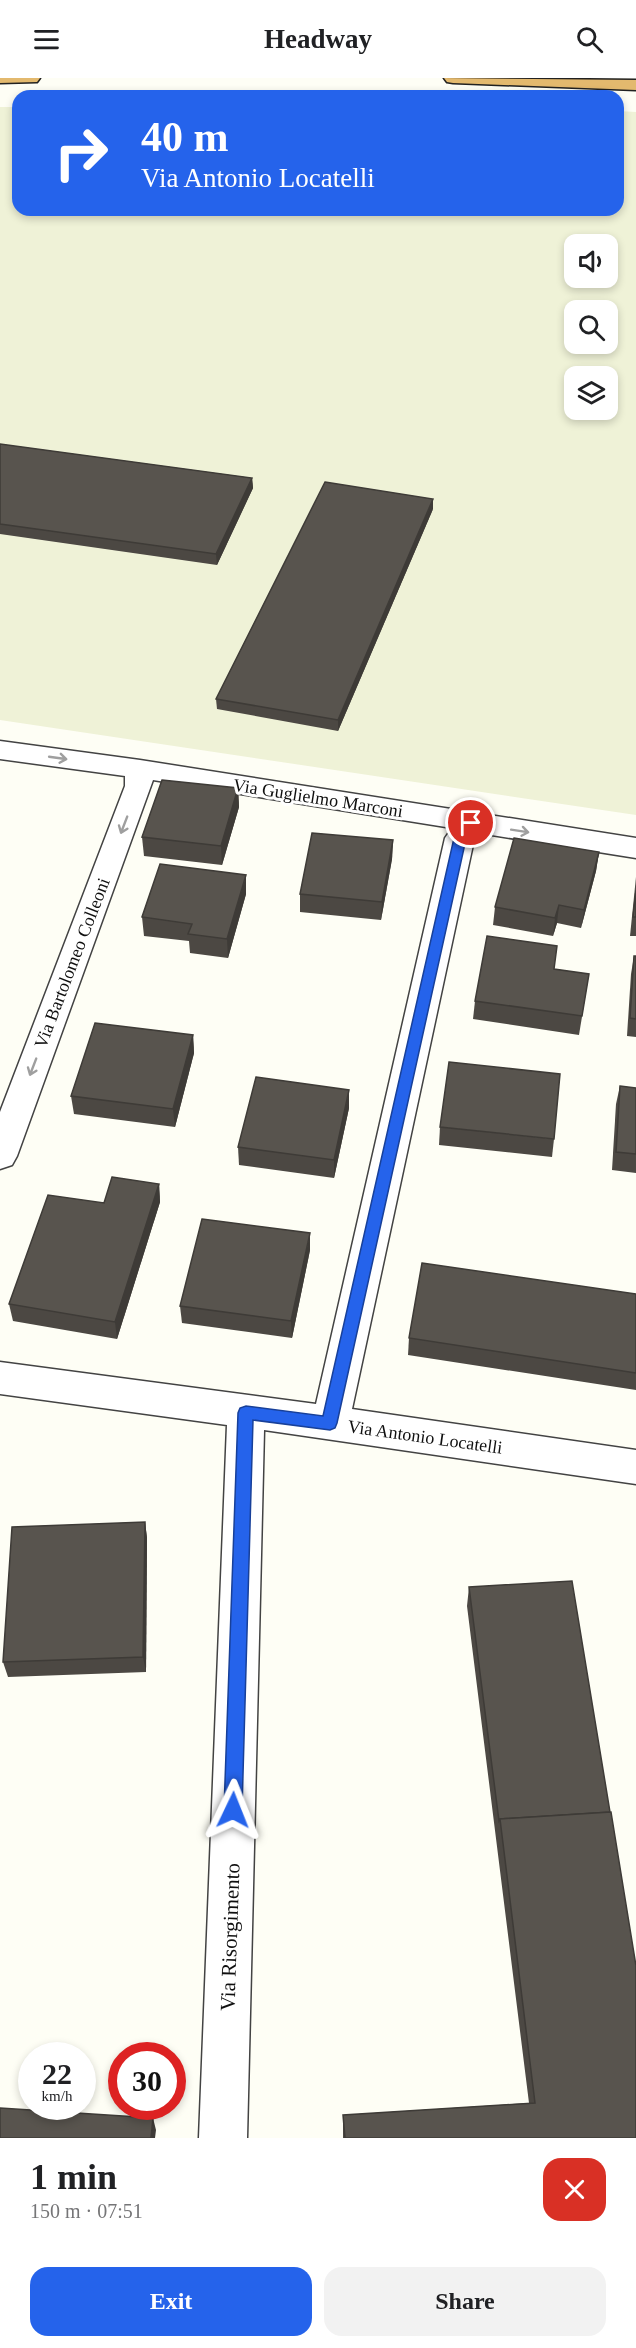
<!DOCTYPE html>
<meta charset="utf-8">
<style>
:root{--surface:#fff;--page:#f2f2f2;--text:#202124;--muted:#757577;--accent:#2563eb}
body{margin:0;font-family:"Times New Roman",serif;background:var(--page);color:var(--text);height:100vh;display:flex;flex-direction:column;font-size:22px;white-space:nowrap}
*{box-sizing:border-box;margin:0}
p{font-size:20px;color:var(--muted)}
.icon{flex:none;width:33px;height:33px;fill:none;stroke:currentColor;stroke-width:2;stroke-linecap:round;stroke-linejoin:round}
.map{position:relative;height:2060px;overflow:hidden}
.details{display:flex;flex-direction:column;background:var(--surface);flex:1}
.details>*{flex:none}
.guide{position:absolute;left:12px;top:12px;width:612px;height:126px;border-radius:18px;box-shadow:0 3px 9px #0003;background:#2563eb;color:#fff;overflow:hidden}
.fabs{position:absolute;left:564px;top:156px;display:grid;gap:12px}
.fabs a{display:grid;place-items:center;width:54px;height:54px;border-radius:12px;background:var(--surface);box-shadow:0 3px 9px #0003;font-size:30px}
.speed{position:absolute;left:18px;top:1964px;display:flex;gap:12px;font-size:30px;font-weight:700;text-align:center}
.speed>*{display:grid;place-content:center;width:78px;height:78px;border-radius:50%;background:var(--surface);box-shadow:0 3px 9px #0003;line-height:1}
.speed small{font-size:15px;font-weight:400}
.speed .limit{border:9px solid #d22;background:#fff;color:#111}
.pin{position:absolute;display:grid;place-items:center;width:51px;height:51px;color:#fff;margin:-26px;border:3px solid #fff;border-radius:50%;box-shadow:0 2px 6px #0007}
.me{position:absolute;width:66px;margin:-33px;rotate:2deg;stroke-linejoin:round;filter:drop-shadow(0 0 4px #0008)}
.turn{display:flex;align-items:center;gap:21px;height:126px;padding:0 30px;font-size:27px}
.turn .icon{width:78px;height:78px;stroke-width:2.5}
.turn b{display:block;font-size:42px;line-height:51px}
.round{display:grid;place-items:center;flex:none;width:63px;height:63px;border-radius:18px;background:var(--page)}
.overview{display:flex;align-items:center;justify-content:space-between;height:102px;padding:0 30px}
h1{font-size:36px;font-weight:800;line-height:45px}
.primary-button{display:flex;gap:12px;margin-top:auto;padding:12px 30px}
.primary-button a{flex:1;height:69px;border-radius:18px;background:var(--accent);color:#fff;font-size:24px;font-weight:800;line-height:69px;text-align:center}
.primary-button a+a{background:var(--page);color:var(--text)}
header{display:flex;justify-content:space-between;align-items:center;height:78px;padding:0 30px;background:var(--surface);font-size:27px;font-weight:800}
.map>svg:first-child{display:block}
.farmland{fill:#eff2d7;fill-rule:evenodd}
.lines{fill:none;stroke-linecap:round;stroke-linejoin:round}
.minor-casing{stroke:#434343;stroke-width:3}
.highway-casing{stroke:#212121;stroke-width:3}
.minor{fill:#fff;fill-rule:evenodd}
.highway{fill:#e3b96e;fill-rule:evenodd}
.wall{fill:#4c4843}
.shaded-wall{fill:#3e3b37}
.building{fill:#58544e;stroke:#3e3b37;stroke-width:1.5}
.oneway{stroke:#9f9f9f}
.route{fill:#2563eb;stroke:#184099;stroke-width:1.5}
.labels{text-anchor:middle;stroke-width:6;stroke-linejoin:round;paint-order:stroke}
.street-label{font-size:18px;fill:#101010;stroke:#fff}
.near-street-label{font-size:21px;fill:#101010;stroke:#fff}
</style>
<header><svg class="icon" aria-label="menu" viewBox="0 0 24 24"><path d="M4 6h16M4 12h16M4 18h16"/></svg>Headway<svg class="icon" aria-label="search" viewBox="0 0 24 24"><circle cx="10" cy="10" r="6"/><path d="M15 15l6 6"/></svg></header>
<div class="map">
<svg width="636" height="2060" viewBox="0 0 636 2060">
<rect width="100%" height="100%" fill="#fefef5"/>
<!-- farmland -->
<path class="farmland" d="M0,29H18V132H618V33L636,34V737L0,642ZM574,166H608V200H574ZM574,232H608V266H574ZM574,298H608V332H574Z"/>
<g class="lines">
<!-- minor casing -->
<g class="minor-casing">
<polygon id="minor" points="0,663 140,682 636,760 636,780 479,755 474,762 352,1331 636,1372 636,1406 264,1352 247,2060 199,2060 227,1347 0,1316 0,1284 316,1326 445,760 452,750 153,702 17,1078 12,1087 0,1091 0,1034 125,708 125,698 0,681"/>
</g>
<!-- highway casing -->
<g class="highway-casing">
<g id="highway">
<polygon points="0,0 40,0 37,4 0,5"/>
<polygon points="444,0 636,2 636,12 453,5 447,4"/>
</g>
</g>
<!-- minor -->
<use href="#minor" class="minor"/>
<!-- highway -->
<use href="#highway" class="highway"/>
</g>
<!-- wall -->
<g class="wall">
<polygon points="0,366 252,400 253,410 217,487 0,456"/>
<polygon points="433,431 338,653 217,631 216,621"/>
<polygon points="238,710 239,729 222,787 144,778 142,759"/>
<polygon points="393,762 392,781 381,842 300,834 300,816"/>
<polygon points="599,774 596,793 581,850 557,845 553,858 493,847 495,829"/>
<polygon points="636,799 636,858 630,858"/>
<polygon points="246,816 228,880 190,875 189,863 144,858 142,839"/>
<polygon points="634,878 636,878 636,959 627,958 631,896"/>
<polygon points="554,891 589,896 579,957 473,941 475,923"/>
<polygon points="193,957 194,975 175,1049 74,1036 71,1018"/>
<polygon points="620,1008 636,1010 636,1095 612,1092 616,1026"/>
<polygon points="349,1030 334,1100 239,1087 238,1069"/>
<polygon points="440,1049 554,1061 552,1079 439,1067"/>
<polygon points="159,1106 160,1124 117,1261 13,1243 9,1226 104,1125"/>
<polygon points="310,1172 292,1260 182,1245 180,1228"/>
<polygon points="636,1216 636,1312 408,1277 409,1260"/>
<polygon points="145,1444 147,1460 146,1594 8,1599 3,1584"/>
<polygon points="469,1509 636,2060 343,2060 343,2037 529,2025 467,1528"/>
</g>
<!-- shaded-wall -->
<g class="shaded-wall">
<polygon points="252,400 253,410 217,487 216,476"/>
<polygon points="433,421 433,431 338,653 338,642"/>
<polygon points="238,710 239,729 222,787 221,768"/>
<polygon points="393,762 392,781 381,842 382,824"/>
<polygon points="599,774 596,793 581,850 584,832"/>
<polygon points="246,797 246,816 228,880 227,861"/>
<polygon points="559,827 557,845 553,858 555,840"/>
<polygon points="193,957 194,975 175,1049 173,1031"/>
<polygon points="349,1012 349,1030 334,1100 334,1082"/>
<polygon points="159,1106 160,1124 117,1261 115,1244"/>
<polygon points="310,1155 310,1172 292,1260 291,1243"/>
<polygon points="145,1444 147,1460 146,1594 143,1579"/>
<polygon points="153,2040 156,2052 155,2060 151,2060"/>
</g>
<!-- building -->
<g class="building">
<polygon points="0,366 252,400 216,476 0,446"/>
<polygon points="325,404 433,421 338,642 216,621"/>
<polygon points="162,702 238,710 221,768 142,759"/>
<polygon points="312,755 393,762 382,824 300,816"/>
<polygon points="514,760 599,774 584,832 559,827 555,840 495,829"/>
<polygon points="160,786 246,797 227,861 188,856 192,846 142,839"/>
<polygon points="636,812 636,839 633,839"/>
<polygon points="487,858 557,868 554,891 589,896 582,938 475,923"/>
<polygon points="634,878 636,878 636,941 630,940"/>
<polygon points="95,945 193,957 173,1031 71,1018"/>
<polygon points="449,984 560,996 554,1061 440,1049"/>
<polygon points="256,999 349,1012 334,1082 238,1069"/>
<polygon points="620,1008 636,1010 636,1076 616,1074"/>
<polygon points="112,1099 159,1106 115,1244 9,1226 48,1117 104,1125"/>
<polygon points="202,1141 310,1155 291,1243 180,1228"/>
<polygon points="422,1185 636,1216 636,1295 409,1260"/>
<polygon points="145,1444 143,1579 3,1584 12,1449"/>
<polygon points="572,1503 610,1734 500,1741 499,1743 469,1509"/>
<polygon points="611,1734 636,1888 636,2060 345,2060 343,2037 535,2025 500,1741"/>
<polygon points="0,2030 153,2040 151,2060 0,2060"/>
</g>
<!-- one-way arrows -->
<defs><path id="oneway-shaft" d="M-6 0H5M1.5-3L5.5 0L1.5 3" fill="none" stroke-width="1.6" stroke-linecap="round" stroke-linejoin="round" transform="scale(1.5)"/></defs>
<g class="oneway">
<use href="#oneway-shaft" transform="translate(58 680) rotate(8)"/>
<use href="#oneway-shaft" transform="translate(124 747) rotate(111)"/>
<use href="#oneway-shaft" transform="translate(520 753) rotate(9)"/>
<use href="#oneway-shaft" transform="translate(33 989) rotate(111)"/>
</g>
<!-- route -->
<polygon class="route" points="471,741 477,745 466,761 337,1345 335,1350 330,1352 253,1342 242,1732 240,1739 233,1741 227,1739 224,1732 238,1335 240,1330 246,1328 323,1338 454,760 466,742"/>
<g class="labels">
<!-- street labels -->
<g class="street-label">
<text transform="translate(318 720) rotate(9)" y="6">Via Guglielmo Marconi</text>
<text transform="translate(72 885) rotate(-69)" y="6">Via Bartolomeo Colleoni</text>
<text transform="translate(425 1359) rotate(8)" y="6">Via Antonio Locatelli</text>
</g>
<!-- near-street labels -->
<g class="near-street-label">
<text transform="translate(230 1859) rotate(-88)" y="7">Via Risorgimento</text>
</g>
</g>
</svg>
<div class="fabs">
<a><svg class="icon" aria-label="sound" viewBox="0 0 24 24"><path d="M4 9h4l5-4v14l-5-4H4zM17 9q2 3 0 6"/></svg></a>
<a><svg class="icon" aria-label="search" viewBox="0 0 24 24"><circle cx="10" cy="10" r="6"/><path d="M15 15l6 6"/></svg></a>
<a><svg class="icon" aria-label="layers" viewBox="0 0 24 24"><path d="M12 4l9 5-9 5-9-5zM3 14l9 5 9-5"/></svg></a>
</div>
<div class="speed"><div>22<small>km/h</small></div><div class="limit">30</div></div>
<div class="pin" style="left:471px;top:745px;background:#d93025"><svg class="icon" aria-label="arrive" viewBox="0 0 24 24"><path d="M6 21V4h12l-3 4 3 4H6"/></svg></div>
<svg class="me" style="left:233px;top:1732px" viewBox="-20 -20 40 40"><path d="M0-17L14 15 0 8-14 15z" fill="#2563eb" stroke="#fff" stroke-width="4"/></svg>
<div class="guide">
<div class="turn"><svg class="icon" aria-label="right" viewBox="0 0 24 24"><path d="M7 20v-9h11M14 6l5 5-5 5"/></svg><div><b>40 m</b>Via Antonio Locatelli</div></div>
</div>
</div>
<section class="details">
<div class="overview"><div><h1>1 min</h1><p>150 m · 07:51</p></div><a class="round" style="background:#d93025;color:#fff"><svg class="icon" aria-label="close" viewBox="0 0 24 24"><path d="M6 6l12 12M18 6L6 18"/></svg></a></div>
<div class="primary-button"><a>Exit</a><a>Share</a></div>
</section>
